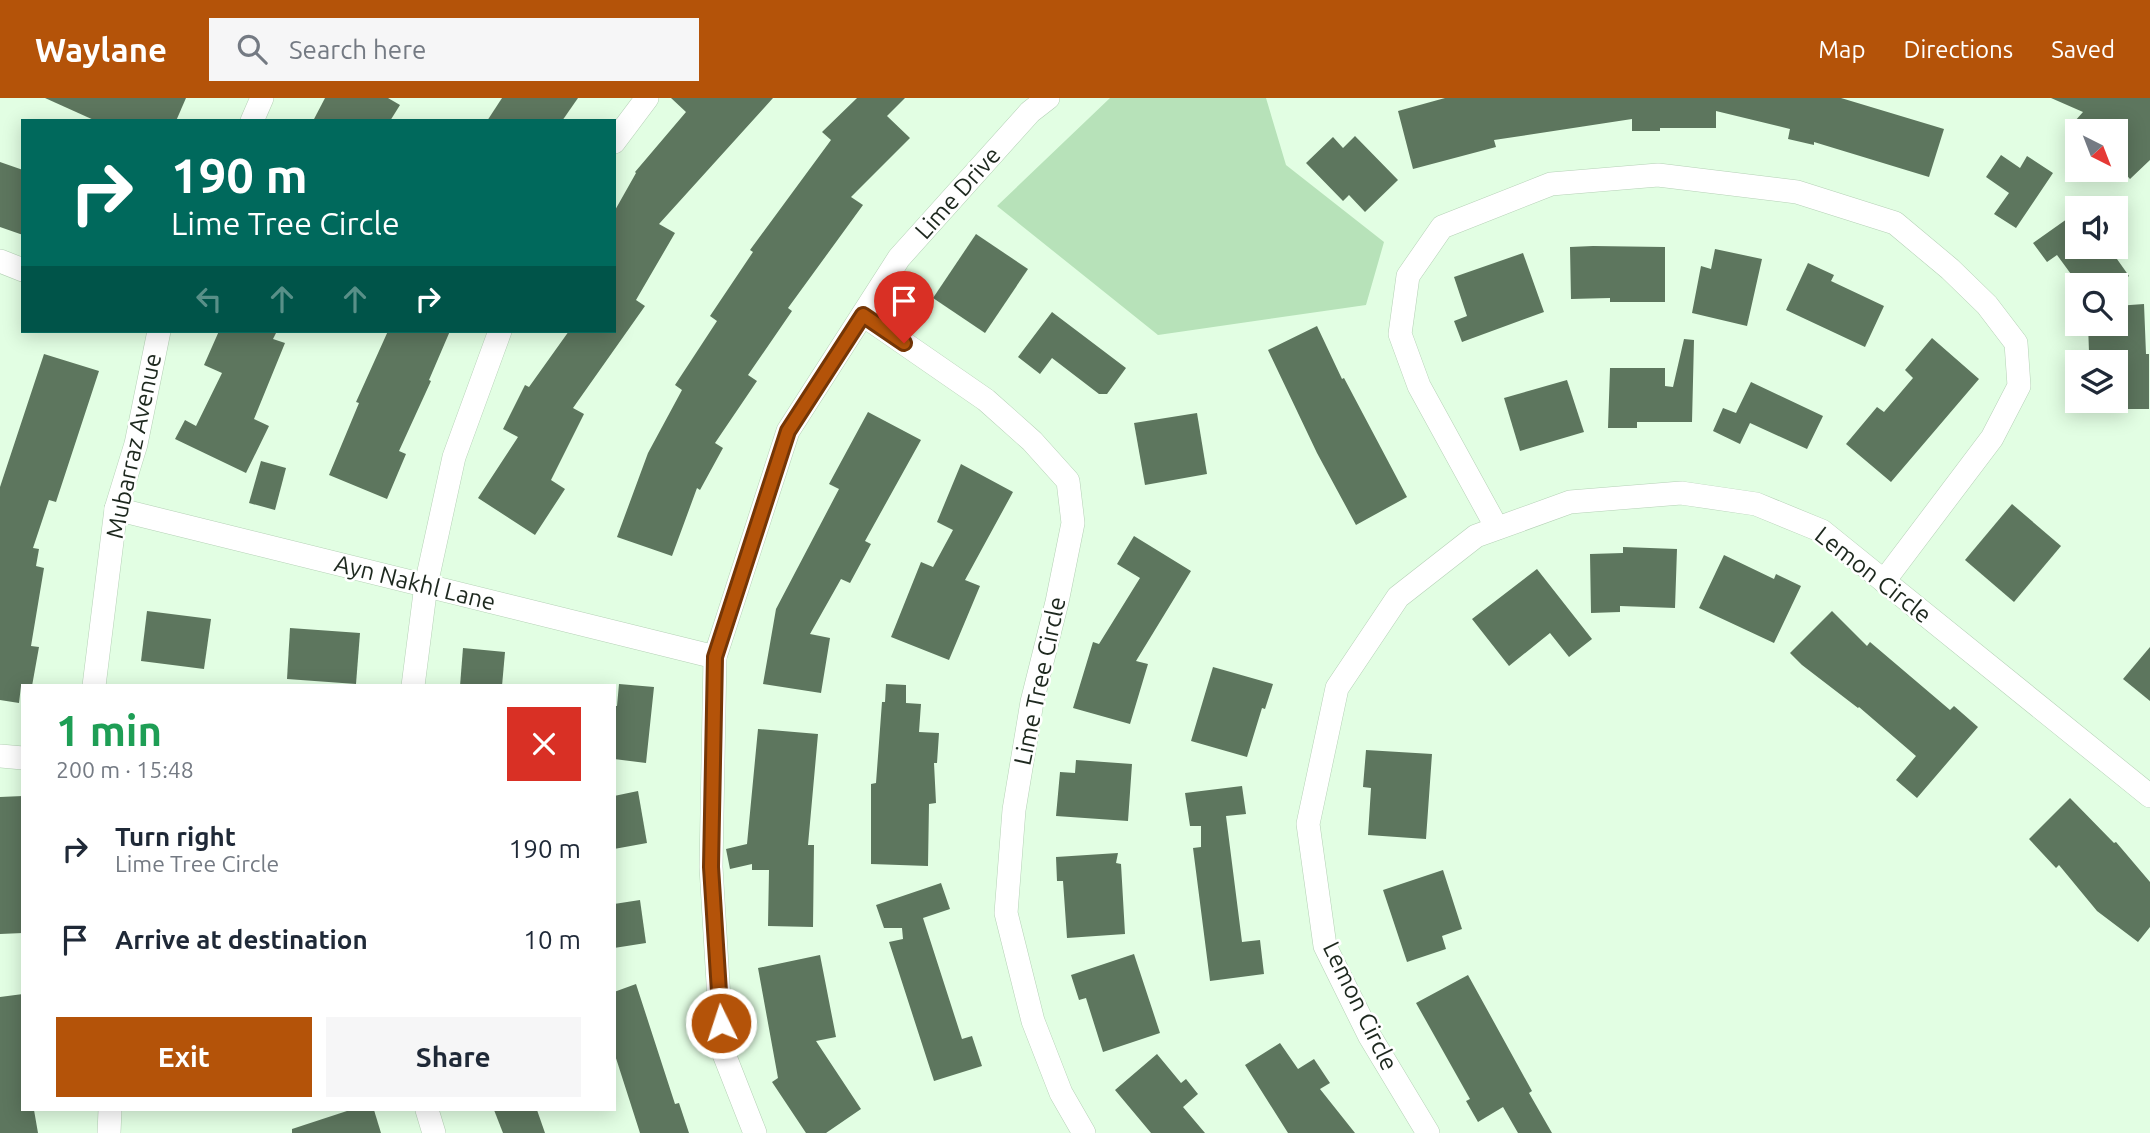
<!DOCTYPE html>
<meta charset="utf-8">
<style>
:root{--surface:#fff;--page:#f6f6f7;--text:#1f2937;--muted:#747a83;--accent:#b45309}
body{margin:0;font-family:Ubuntu,sans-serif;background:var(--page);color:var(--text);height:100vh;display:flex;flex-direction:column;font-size:26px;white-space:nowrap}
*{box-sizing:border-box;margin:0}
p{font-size:23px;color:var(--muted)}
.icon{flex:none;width:38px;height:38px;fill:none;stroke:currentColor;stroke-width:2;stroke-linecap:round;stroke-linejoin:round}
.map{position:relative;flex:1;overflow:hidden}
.details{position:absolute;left:21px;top:586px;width:595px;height:427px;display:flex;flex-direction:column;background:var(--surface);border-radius:0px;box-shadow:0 4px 18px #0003}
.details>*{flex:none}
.banner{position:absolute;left:21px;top:21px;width:595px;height:214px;border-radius:0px;box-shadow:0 4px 18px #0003;background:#00695c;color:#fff;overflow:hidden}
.needle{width:46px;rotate:138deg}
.controls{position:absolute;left:2065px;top:21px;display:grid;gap:14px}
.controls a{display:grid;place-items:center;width:63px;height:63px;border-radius:0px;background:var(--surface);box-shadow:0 4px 18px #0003;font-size:35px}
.pin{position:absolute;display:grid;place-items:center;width:60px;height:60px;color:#fff;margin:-72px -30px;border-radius:50% 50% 50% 0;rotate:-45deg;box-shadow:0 0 7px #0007}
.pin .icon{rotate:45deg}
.me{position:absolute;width:77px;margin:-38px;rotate:356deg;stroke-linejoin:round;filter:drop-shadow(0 0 5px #0008)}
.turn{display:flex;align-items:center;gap:24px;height:147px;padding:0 35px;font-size:32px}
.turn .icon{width:91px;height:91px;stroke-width:2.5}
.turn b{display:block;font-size:49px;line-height:60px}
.lanes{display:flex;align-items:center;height:66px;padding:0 35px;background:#0003;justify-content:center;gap:35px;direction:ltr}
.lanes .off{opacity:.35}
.round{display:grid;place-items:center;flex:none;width:74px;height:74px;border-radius:0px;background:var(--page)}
.overview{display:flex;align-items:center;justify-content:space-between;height:119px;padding:0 35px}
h1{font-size:42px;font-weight:600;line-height:52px;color:#1e9e55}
.button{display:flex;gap:14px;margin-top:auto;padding:14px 35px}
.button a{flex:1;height:80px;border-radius:0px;background:var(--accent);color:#fff;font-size:28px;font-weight:600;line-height:80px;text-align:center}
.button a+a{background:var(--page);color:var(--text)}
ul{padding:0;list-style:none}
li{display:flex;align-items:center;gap:21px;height:91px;padding:0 35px}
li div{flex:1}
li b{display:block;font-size:26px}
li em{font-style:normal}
header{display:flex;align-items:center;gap:42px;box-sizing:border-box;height:98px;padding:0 35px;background:var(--accent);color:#fff}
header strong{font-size:33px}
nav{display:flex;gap:38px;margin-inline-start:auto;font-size:24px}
.search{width:490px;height:63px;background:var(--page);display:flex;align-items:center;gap:18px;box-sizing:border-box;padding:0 24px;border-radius:0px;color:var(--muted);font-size:26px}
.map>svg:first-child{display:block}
.green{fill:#b7e2b9}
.building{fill:#5d765e}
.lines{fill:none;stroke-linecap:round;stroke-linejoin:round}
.minor-casing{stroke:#b5d1b6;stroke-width:24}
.minor{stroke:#fff;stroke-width:23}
.route-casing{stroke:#753606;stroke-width:18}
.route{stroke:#b45309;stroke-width:12}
.labels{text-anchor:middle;stroke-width:5;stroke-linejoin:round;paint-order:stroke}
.street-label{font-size:24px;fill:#1d281e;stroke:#fff}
</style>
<header>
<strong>Waylane</strong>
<div class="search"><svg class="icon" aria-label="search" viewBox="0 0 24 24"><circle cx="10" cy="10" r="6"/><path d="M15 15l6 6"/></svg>Search here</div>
<nav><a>Map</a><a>Directions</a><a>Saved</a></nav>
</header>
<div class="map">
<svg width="2150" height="1035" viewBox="0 0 2150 1035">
<rect width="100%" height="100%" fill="#e2fee3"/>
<!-- green -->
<polygon class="green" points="1110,0 1266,0 1286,67 1384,144 1366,207 1158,237 997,108"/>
<!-- building -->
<g class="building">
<polygon points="45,0 186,0 176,23 96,23"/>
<polygon points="325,0 388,0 400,7 390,23 313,23"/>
<polygon points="502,0 578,0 562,23 487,23"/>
<polygon points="671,0 773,0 659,126 675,135 636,202 645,208 573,310 584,316 551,382 565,391 535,437 478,400 518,339 503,331 525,287 529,289 569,233 614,233 614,114 636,75 635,74 686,14"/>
<polygon points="857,0 905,0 887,18 910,40 851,99 863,107 788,210 792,213 748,277 757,283 715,345 723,350 700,392 697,390 672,458 617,439 648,355 682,292 675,287 717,223 710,218 753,154 750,152 831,42 822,34"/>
<polygon points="1445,0 1841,0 1944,31 1929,79 1814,44 1814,47 1788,41 1790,31 1716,13 1716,30 1660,30 1660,33 1632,33 1632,21 1494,42 1496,49 1413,71 1398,13"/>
<polygon points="2051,0 2150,0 2150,62 2130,81 2116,66 2116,33 2085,33 2075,23 2083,14"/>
<polygon points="1355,38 1398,82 1365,114 1349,97 1343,103 1306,65 1333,39 1343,50"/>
<polygon points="2001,57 2020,70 2027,58 2053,75 2016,130 1994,116 2009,95 1986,79"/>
<polygon points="0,64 23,72 23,137 0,129"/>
<polygon points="2074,116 2077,120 2077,149 2098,149 2105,159 2112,154 2129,178 2116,188 2079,187 2057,157 2047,164 2033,145"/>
<polygon points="976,136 1028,171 985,235 933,200"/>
<polygon points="1593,148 1665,149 1665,204 1610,204 1610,200 1571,201 1570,149"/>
<polygon points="1715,151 1762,161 1747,228 1692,215 1701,168 1711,171"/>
<polygon points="1523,155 1544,214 1462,244 1454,223 1467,218 1454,179"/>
<polygon points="1808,165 1834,177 1831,183 1884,208 1865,249 1786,212"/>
<polygon points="2144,206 2146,256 2149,256 2149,311 2103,311 2103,303 2116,303 2116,264 2104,264 2104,253 2089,254 2088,226 2116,226 2116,208"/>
<polygon points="1052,214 1126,270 1107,296 1099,296 1052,260 1040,276 1018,259"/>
<polygon points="1317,228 1342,281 1344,280 1407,399 1356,427 1317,355 1268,252"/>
<polygon points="219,233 277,233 273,241 285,245 254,321 269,328 246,375 175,341 185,322 196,328 222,275 204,267"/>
<polygon points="388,233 450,233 429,282 431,283 399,353 406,356 387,401 329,377 359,305 356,304"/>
<polygon points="1932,240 1979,281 1891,384 1846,346 1877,309 1884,314 1913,280 1905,272"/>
<polygon points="1684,241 1694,242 1692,324 1637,324 1637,330 1608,330 1610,270 1665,270 1665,288 1673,289"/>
<polygon points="44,256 99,273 56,404 49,402 33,450 39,451 36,468 44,470 31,548 39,549 32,588 21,588 19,605 0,602 0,389"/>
<polygon points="1567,282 1584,334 1520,353 1504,300"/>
<polygon points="1751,284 1823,318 1807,351 1750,325 1740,346 1713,333 1723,310 1736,315"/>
<polygon points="868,314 921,342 865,443 871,446 850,485 841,481 810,536 830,540 821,595 763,586 776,511 839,391 829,386"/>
<polygon points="1197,315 1207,376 1145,387 1134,325"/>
<polygon points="261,363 286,370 275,412 249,405"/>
<polygon points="961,366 1013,394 965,482 980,488 949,562 891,539 921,464 933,469 953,432 937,424"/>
<polygon points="2012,406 2061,448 2014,504 1965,462"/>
<polygon points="1134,438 1191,473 1136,563 1148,566 1130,626 1073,610 1093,544 1099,546 1140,480 1117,466"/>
<polygon points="1623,449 1677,451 1675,510 1620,508 1620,514 1591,515 1590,456 1623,455"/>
<polygon points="1724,457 1774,481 1776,476 1801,488 1774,545 1699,510"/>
<polygon points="1537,471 1592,541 1569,559 1550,535 1509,568 1472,521"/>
<polygon points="147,513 211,521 204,571 141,563"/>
<polygon points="1832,513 1867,548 1870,544 1950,612 1954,608 1978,629 1917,700 1896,682 1916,658 1859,609 1858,610 1802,567 1790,555"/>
<polygon points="290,530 360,535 356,586 287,581"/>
<polygon points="2150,549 2150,603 2123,581"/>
<polygon points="463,550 505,554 502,588 460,588"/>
<polygon points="1213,569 1273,586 1265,611 1262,610 1247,659 1191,643"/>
<polygon points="619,586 654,589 646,665 614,661 614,608 617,608"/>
<polygon points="886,586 906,587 906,605 921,606 919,634 939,635 937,665 934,665 936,705 929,706 928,768 871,766 871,686 876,685 882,604 885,604"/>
<polygon points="758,631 818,636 808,747 814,747 813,829 768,828 769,772 752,772 752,766 730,771 726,751 747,746"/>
<polygon points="1366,652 1432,656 1426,741 1368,737 1371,690 1363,689"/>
<polygon points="1076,662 1132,666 1128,723 1056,718 1060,674 1075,675"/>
<polygon points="1242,688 1246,716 1226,718 1242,844 1260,842 1264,876 1210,883 1193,750 1201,749 1201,728 1190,728 1185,695"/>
<polygon points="638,693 647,745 614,751 614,698"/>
<polygon points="23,698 23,835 0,836 0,699"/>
<polygon points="2070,700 2114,745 2116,744 2150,784 2150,829 2138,844 2097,813 2059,767 2056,770 2029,741"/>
<polygon points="1118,755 1116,765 1121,766 1125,836 1067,840 1063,783 1057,783 1056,759"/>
<polygon points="1443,772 1462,831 1442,838 1446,851 1407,864 1383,792"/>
<polygon points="941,785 950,811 923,820 962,941 972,938 982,968 934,983 889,844 903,841 902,830 884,830 876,807"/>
<polygon points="640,802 646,845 614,850 614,806"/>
<polygon points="1134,856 1160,935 1103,954 1086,900 1079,902 1071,877"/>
<polygon points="820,857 836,939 816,943 861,1011 826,1035 806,1035 772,984 778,980 758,870"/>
<polygon points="1468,877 1532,993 1529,995 1552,1035 1518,1035 1503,1009 1478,1024 1466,1003 1470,1001 1416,905"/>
<polygon points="636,886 675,1006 679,1005 689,1035 640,1035 614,954 614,894"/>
<polygon points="23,896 23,1012 34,1012 38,1035 0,1035 0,899"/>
<polygon points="1280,945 1298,971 1314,961 1330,985 1320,991 1355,1035 1288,1035 1245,967"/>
<polygon points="1157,956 1181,985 1186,981 1198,996 1183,1009 1205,1035 1151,1035 1115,992"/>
<polygon points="350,1012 374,1012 381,1035 292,1035 292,1031"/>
<polygon points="494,1012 537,1012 545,1035 503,1035"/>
</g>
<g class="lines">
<!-- minor casing -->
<g class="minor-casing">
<g id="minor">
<polyline points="252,23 262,0"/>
<polyline points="614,44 647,0"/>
<polyline points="0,163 23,172"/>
<polyline points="863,217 986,302 1032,343 1068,383 1073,425 1057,504 1032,604 1014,712 1006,815 1033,923 1061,995 1084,1035"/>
<polyline points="116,411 715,559"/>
<polyline points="1497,430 1419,288 1400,236 1408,178 1442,129 1551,86 1658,77 1797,94 1895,125 1950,171 1987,207 2016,245 2019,288 1992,340 1884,483"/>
<polyline points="94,588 116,411 136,346 159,233"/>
<polyline points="413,588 426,487 454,359 500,233"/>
<polyline points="0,658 23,660"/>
<polyline points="427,1012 434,1035"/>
<polyline points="109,1035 110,1012"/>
<polyline points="755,1035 722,951 711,769 715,559 788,333 899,160 1030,14 1048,0"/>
<polyline points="1428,1035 1369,937 1325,848 1308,726 1337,590 1398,499 1476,438 1570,404 1681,395 1756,406 1822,433 2150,698"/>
</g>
</g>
<!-- minor -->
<use href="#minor" class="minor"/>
</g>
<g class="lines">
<!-- route casing -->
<g class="route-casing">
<polyline id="route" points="721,925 711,769 715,559 788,333 863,217 904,245"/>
</g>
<!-- route -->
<use href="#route" class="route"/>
</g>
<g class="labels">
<!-- street labels -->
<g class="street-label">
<text transform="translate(958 95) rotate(-48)" y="8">Lime Drive</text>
<text transform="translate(134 348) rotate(-78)" y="8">Mubarraz Avenue</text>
<text transform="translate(1873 477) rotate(38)" y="8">Lemon Circle</text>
<text transform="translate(415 485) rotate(14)" y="8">Ayn Nakhl Lane</text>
<text transform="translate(1040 583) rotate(-78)" y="8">Lime Tree Circle</text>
<text transform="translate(1360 908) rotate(64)" y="8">Lemon Circle</text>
</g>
</g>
</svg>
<div class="controls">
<a><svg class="needle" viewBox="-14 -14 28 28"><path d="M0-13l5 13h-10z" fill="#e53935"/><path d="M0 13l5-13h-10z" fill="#747a83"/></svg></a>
<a><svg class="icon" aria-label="sound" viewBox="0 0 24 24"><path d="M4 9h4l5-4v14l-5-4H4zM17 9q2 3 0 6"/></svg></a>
<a><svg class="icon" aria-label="search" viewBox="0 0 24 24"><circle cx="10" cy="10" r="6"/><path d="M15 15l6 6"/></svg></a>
<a><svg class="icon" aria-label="layers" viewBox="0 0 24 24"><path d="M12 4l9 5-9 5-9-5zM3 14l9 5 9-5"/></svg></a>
</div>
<div class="pin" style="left:904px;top:245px;background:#d93025"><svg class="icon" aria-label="arrive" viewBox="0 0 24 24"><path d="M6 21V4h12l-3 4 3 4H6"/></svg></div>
<svg class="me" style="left:721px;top:925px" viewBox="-20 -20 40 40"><circle r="17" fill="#b45309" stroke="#fff" stroke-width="3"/><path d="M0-11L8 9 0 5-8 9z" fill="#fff"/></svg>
<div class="banner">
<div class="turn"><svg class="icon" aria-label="right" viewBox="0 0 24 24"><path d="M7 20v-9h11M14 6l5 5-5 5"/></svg><div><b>190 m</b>Lime Tree Circle</div></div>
<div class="lanes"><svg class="icon off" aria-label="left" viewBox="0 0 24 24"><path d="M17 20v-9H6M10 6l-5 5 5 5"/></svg><svg class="icon off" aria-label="ahead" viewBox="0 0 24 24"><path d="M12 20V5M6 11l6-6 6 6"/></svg><svg class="icon off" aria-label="ahead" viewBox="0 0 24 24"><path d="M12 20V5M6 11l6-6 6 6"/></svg><svg class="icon" aria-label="right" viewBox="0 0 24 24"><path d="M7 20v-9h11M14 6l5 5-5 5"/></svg></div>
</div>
<section class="details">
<div class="overview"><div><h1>1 min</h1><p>200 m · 15:48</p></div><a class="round" style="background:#d93025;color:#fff"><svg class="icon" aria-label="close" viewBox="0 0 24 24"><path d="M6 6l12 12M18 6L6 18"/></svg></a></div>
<ul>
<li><svg class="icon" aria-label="right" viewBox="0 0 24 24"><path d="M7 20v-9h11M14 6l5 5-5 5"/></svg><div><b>Turn right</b><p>Lime Tree Circle</p></div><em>190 m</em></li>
<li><svg class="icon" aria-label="arrive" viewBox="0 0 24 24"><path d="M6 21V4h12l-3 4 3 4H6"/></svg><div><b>Arrive at destination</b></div><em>10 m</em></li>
</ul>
<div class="button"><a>Exit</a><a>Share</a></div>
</section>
</div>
